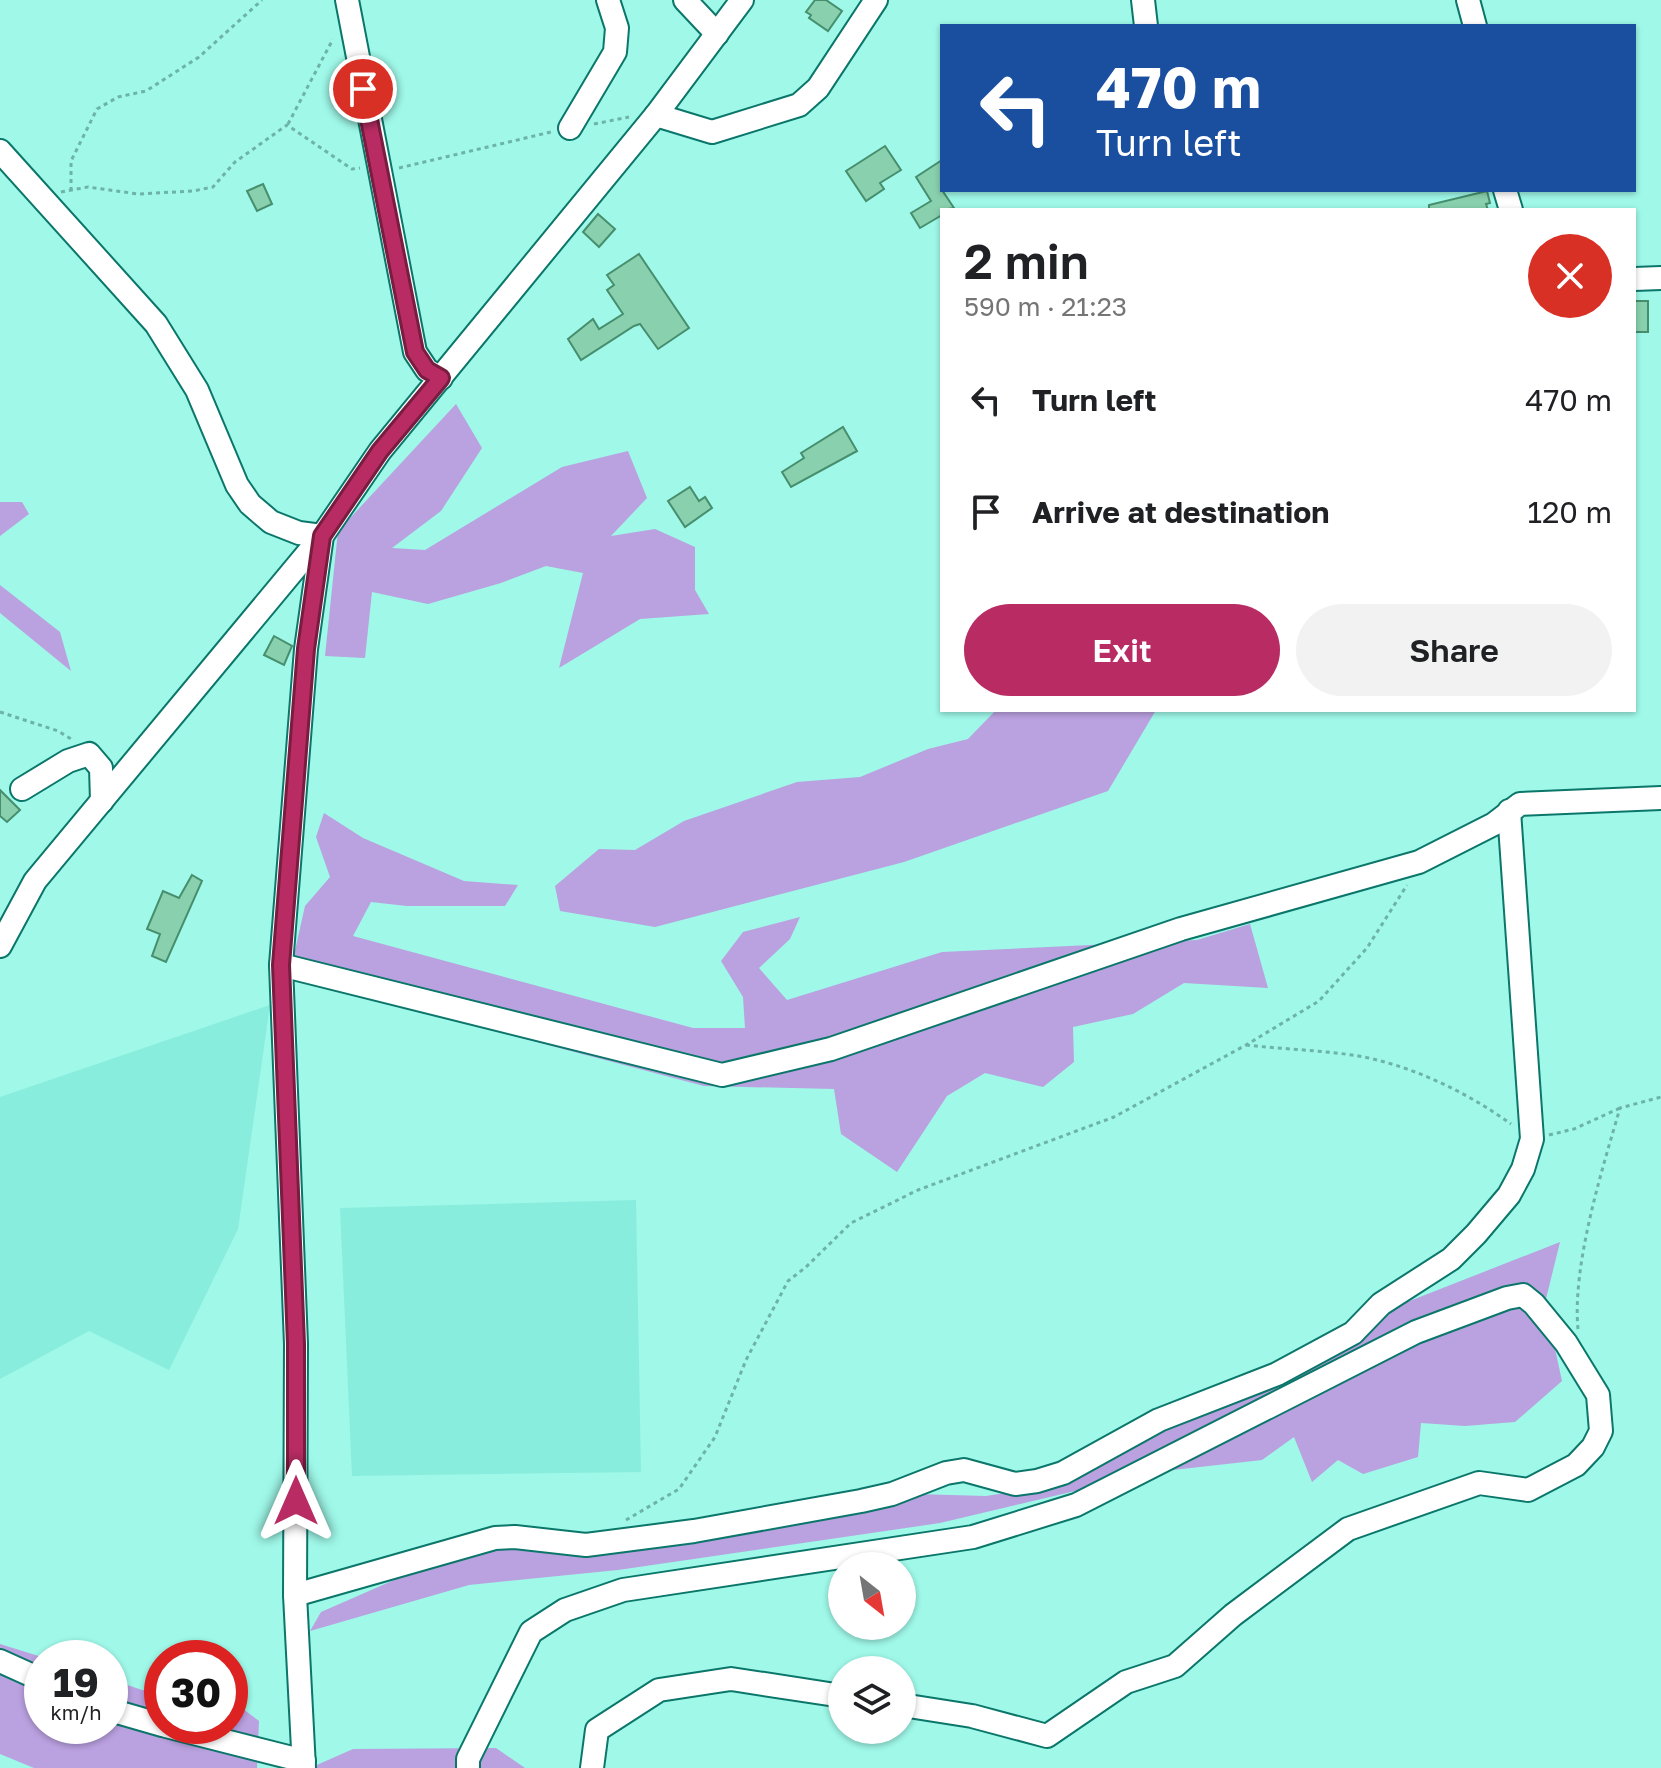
<!DOCTYPE html>
<meta charset="utf-8">
<style>
:root{--surface:#fff;--page:#f2f2f2;--text:#202124;--muted:#757577;--accent:#b82c63}
body{margin:0;font-family:"Golos Text",sans-serif;background:var(--page);color:var(--text);height:100vh;display:flex;flex-direction:column;font-size:30px;white-space:nowrap}
*{box-sizing:border-box;margin:0}
p{font-size:26px;color:var(--muted)}
.icon{flex:none;width:44px;height:44px;fill:none;stroke:currentColor;stroke-width:2;stroke-linecap:round;stroke-linejoin:round}
.map{position:relative;flex:1;overflow:hidden}
.sheet{position:absolute;left:940px;top:208px;width:696px;height:504px;display:flex;flex-direction:column;background:var(--surface);border-radius:0px;box-shadow:0 2px 6px #0004}
.sheet>*{flex:none}
.banner{position:absolute;left:940px;top:24px;width:696px;height:168px;border-radius:0px;box-shadow:0 2px 6px #0004;background:#1a4fa0;color:#fff;overflow:hidden}
.needle{width:52px;rotate:149deg}
.controls{position:absolute;left:828px;top:1552px;display:grid;gap:16px}
.controls a{display:grid;place-items:center;width:88px;height:88px;border-radius:50%;background:var(--surface);box-shadow:0 2px 6px #0004;font-size:40px}
.speed{position:absolute;left:24px;top:1640px;display:flex;gap:16px;font-size:40px;font-weight:700;text-align:center}
.speed>*{display:grid;place-content:center;width:104px;height:104px;border-radius:50%;background:var(--surface);box-shadow:0 2px 6px #0004;line-height:1}
.speed small{font-size:20px;font-weight:400}
.speed .limit{border:12px solid #d22;background:#fff;color:#111}
.pin{position:absolute;display:grid;place-items:center;width:68px;height:68px;color:#fff;margin:-34px;border:4px solid #fff;border-radius:50%;box-shadow:0 2px 8px #0007}
.me{position:absolute;width:88px;margin:-44px;rotate:0deg;stroke-linejoin:round;filter:drop-shadow(0 0 6px #0008)}
.turn{display:flex;align-items:center;gap:28px;height:168px;padding:0 24px;font-size:36px}
.turn .icon{width:104px;height:104px;stroke-width:2.5}
.turn b{display:block;font-size:56px;line-height:68px}
.round{display:grid;place-items:center;flex:none;width:84px;height:84px;border-radius:42px;background:var(--page)}
.headline{display:flex;align-items:center;justify-content:space-between;height:136px;padding:0 24px}
h1{font-size:48px;font-weight:600;line-height:60px}
.action{display:flex;gap:16px;margin-top:auto;padding:16px 24px}
.action a{flex:1;height:92px;border-radius:48px;background:var(--accent);color:#fff;font-size:32px;font-weight:600;line-height:92px;text-align:center}
.action a+a{background:var(--page);color:var(--text)}
ul{padding:0;list-style:none}
li{display:flex;align-items:center;gap:24px;height:112px;padding:0 24px}
li div{flex:1}
li b{display:block;font-size:30px}
li em{font-style:normal}
.map>svg:first-child{display:block}
.built{fill:#88eddd}
.forest{fill:#baa1e0}
.building{fill:#89d1ae;stroke:#468e6d;stroke-width:2}
.lines{fill:none;stroke-linecap:round;stroke-linejoin:round}
.minor-casing{stroke:#0b766a;stroke-width:26}
.path{stroke:#6db3a7;stroke-width:3;stroke-dasharray:4 4;stroke-linecap:butt}
.minor{stroke:#fff;stroke-width:22}
.route-casing{stroke:#781d40;stroke-width:20}
.route{stroke:#b82c63;stroke-width:14}
</style>
<div class="map">
<svg width="1661" height="1768" viewBox="0 0 1661 1768">
<rect width="100%" height="100%" fill="#9ff8e8"/>
<!-- built -->
<g class="built">
<polygon points="270,1005 238,1229 169,1370 89,1331 0,1379 0,1097"/>
<polygon points="636,1200 641,1472 352,1476 340,1208"/>
</g>
<!-- forest -->
<g class="forest">
<polygon points="456,404 482,448 441,511 392,548 425,550 562,467 628,451 647,498 611,536 655,529 695,547 695,590 709,614 640,619 559,668 583,573 546,566 501,583 428,604 372,592 365,658 325,656 338,531"/>
<polygon points="0,502 22,502 29,514 0,536"/>
<polygon points="0,585 60,632 71,671 0,613"/>
<polygon points="996,710 1156,710 1108,791 904,862 655,927 560,911 555,886 599,849 635,850 684,821 797,782 860,777 928,749 968,739"/>
<polygon points="324,813 363,838 464,881 518,885 505,906 407,906 371,902 353,936 693,1028 745,1028 743,997 721,961 743,932 800,917 790,939 759,968 787,1000 942,952 1197,940 1250,924 1268,988 1184,983 1133,1014 1073,1027 1074,1062 1043,1087 985,1073 947,1096 897,1172 841,1134 834,1089 704,1086 289,977 305,906 330,877 316,837"/>
<polygon points="1560,1242 1545,1303 1562,1381 1515,1422 1465,1426 1421,1423 1418,1457 1363,1474 1338,1460 1312,1482 1294,1437 1262,1460 1155,1472 940,1523 618,1570 469,1585 310,1631 321,1612 456,1553 510,1548 569,1553 915,1494 986,1496 1030,1489 1068,1478 1202,1413 1337,1352 1402,1304"/>
<polygon points="0,1644 45,1658 42,1658 42,1726 110,1726 110,1679 142,1690 162,1690 162,1726 230,1726 230,1699 259,1721 257,1768 34,1768 0,1754"/>
<polygon points="496,1748 525,1768 310,1768 353,1749"/>
</g>
<!-- building -->
<g class="building">
<polygon points="815,0 826,0 842,11 828,31 809,18 811,15 806,12"/>
<polygon points="885,146 901,170 880,183 884,189 866,201 846,171"/>
<polygon points="942,160 942,190 954,208 942,210 942,215 920,228 911,213 931,201 916,177"/>
<polygon points="263,184 272,204 257,211 247,191"/>
<polygon points="1487,191 1490,203 1486,204 1488,210 1429,210 1429,205"/>
<polygon points="598,214 615,229 599,247 583,232"/>
<polygon points="639,254 689,328 658,349 640,324 634,326 581,360 568,339 593,319 599,329 623,314 607,290 614,285 607,275"/>
<rect x="1634" y="301" width="14" height="31"/>
<polygon points="843,427 857,451 791,487 782,472 804,458 801,453"/>
<polygon points="690,487 699,501 705,497 712,508 685,527 668,501"/>
<polygon points="274,636 292,646 284,665 264,655"/>
<polygon points="0,790 20,810 7,822 0,816"/>
<polygon points="192,875 202,881 166,962 152,956 160,934 147,929 163,891 179,898"/>
</g>
<g class="lines">
<!-- minor casing -->
<g class="minor-casing">
<g id="minor">
<polyline points="347,0 415,352 427,370 441,378"/>
<polyline points="685,0 717,34"/>
<polyline points="1143,0 1146,26"/>
<polyline points="1468,0 1475,26"/>
<polyline points="656,115 712,132 799,105 818,88 876,0"/>
<polyline points="570,128 615,52 617,28 608,0"/>
<polyline points="0,151 156,324 197,390 237,485 250,504 271,522 299,533 322,536 35,881 0,946"/>
<polyline points="1505,190 1511,210"/>
<polyline points="1634,279 1661,278"/>
<polyline points="22,789 68,761 89,754 101,768 102,801"/>
<polyline points="281,965 722,1075 831,1049 1181,929 1419,862 1494,824 1520,804 1661,798"/>
<polyline points="295,1595 495,1538 515,1537 586,1545 694,1531 861,1501 892,1494 946,1473 964,1470 1015,1484 1037,1481 1063,1473 1159,1420 1277,1374 1353,1333 1381,1304 1451,1259 1476,1234 1509,1195 1523,1169 1532,1139 1509,811"/>
<polyline points="0,1661 42,1680"/>
<polyline points="110,1710 162,1725"/>
<polyline points="166,1726 304,1761"/>
<polyline points="304,1768 295,1595 296,1344 281,965 306,649 322,536 380,451 656,115 742,0"/>
<polyline points="468,1768 468,1759 531,1632 565,1610 623,1590 973,1537 1076,1505 1416,1332 1507,1298 1523,1295 1534,1304 1566,1343 1598,1395 1601,1431 1593,1447 1576,1465 1528,1490 1479,1483 1348,1529 1233,1615 1175,1666 1126,1682 1047,1736 972,1716 902,1705"/>
<polyline points="592,1768 597,1730 659,1690 731,1679 842,1696"/>
</g>
</g>
<!-- path -->
<g class="path">
<polyline points="288,124 333,39"/>
<polyline points="594,124 629,117"/>
<polyline points="399,168 551,132"/>
<polyline points="71,191 71,161 97,109 118,97 146,91 199,57 262,0"/>
<polyline points="61,192 88,187 138,194 193,191 213,187 235,162 287,125 352,169 360,168"/>
<polyline points="0,712 58,731 71,739"/>
<path d="M1246,1045C1281,1049 1317,1050 1352,1055C1407,1063 1467,1092 1511,1124"/>
<polyline points="1549,1135 1574,1129 1620,1108"/>
<path d="M1578,1329C1572,1265 1602,1170 1620,1108L1661,1097"/>
<polyline points="626,1520 679,1489 715,1437 746,1360 788,1281 806,1267 851,1223 918,1190 1114,1117 1246,1045 1319,1001 1367,948 1407,885"/>
</g>
<!-- minor -->
<use href="#minor" class="minor"/>
</g>
<g class="lines">
<!-- route casing -->
<g class="route-casing">
<polyline id="route" points="296,1501 296,1344 281,965 306,649 322,536 380,451 441,378 427,370 415,352 363,89"/>
</g>
<!-- route -->
<use href="#route" class="route"/>
</g>
</svg>
<div class="controls">
<a><svg class="needle" viewBox="-14 -14 28 28"><path d="M0-13l5 13h-10z" fill="#e53935"/><path d="M0 13l5-13h-10z" fill="#757577"/></svg></a>
<a><svg class="icon" aria-label="layers" viewBox="0 0 24 24"><path d="M12 4l9 5-9 5-9-5zM3 14l9 5 9-5"/></svg></a>
</div>
<div class="speed"><div>19<small>km/h</small></div><div class="limit">30</div></div>
<div class="pin" style="left:363px;top:89px;background:#d93025"><svg class="icon" aria-label="arrive" viewBox="0 0 24 24"><path d="M6 21V4h12l-3 4 3 4H6"/></svg></div>
<svg class="me" style="left:296px;top:1501px" viewBox="-20 -20 40 40"><path d="M0-17L14 15 0 8-14 15z" fill="#b82c63" stroke="#fff" stroke-width="4"/></svg>
<div class="banner">
<div class="turn"><svg class="icon" aria-label="left" viewBox="0 0 24 24"><path d="M17 20v-9H6M10 6l-5 5 5 5"/></svg><div><b>470 m</b>Turn left</div></div>
</div>
<section class="sheet">
<div class="headline"><div><h1>2 min</h1><p>590 m · 21:23</p></div><a class="round" style="background:#d93025;color:#fff"><svg class="icon" aria-label="close" viewBox="0 0 24 24"><path d="M6 6l12 12M18 6L6 18"/></svg></a></div>
<ul>
<li><svg class="icon" aria-label="left" viewBox="0 0 24 24"><path d="M17 20v-9H6M10 6l-5 5 5 5"/></svg><div><b>Turn left</b></div><em>470 m</em></li>
<li><svg class="icon" aria-label="arrive" viewBox="0 0 24 24"><path d="M6 21V4h12l-3 4 3 4H6"/></svg><div><b>Arrive at destination</b></div><em>120 m</em></li>
</ul>
<div class="action"><a>Exit</a><a>Share</a></div>
</section>
</div>
